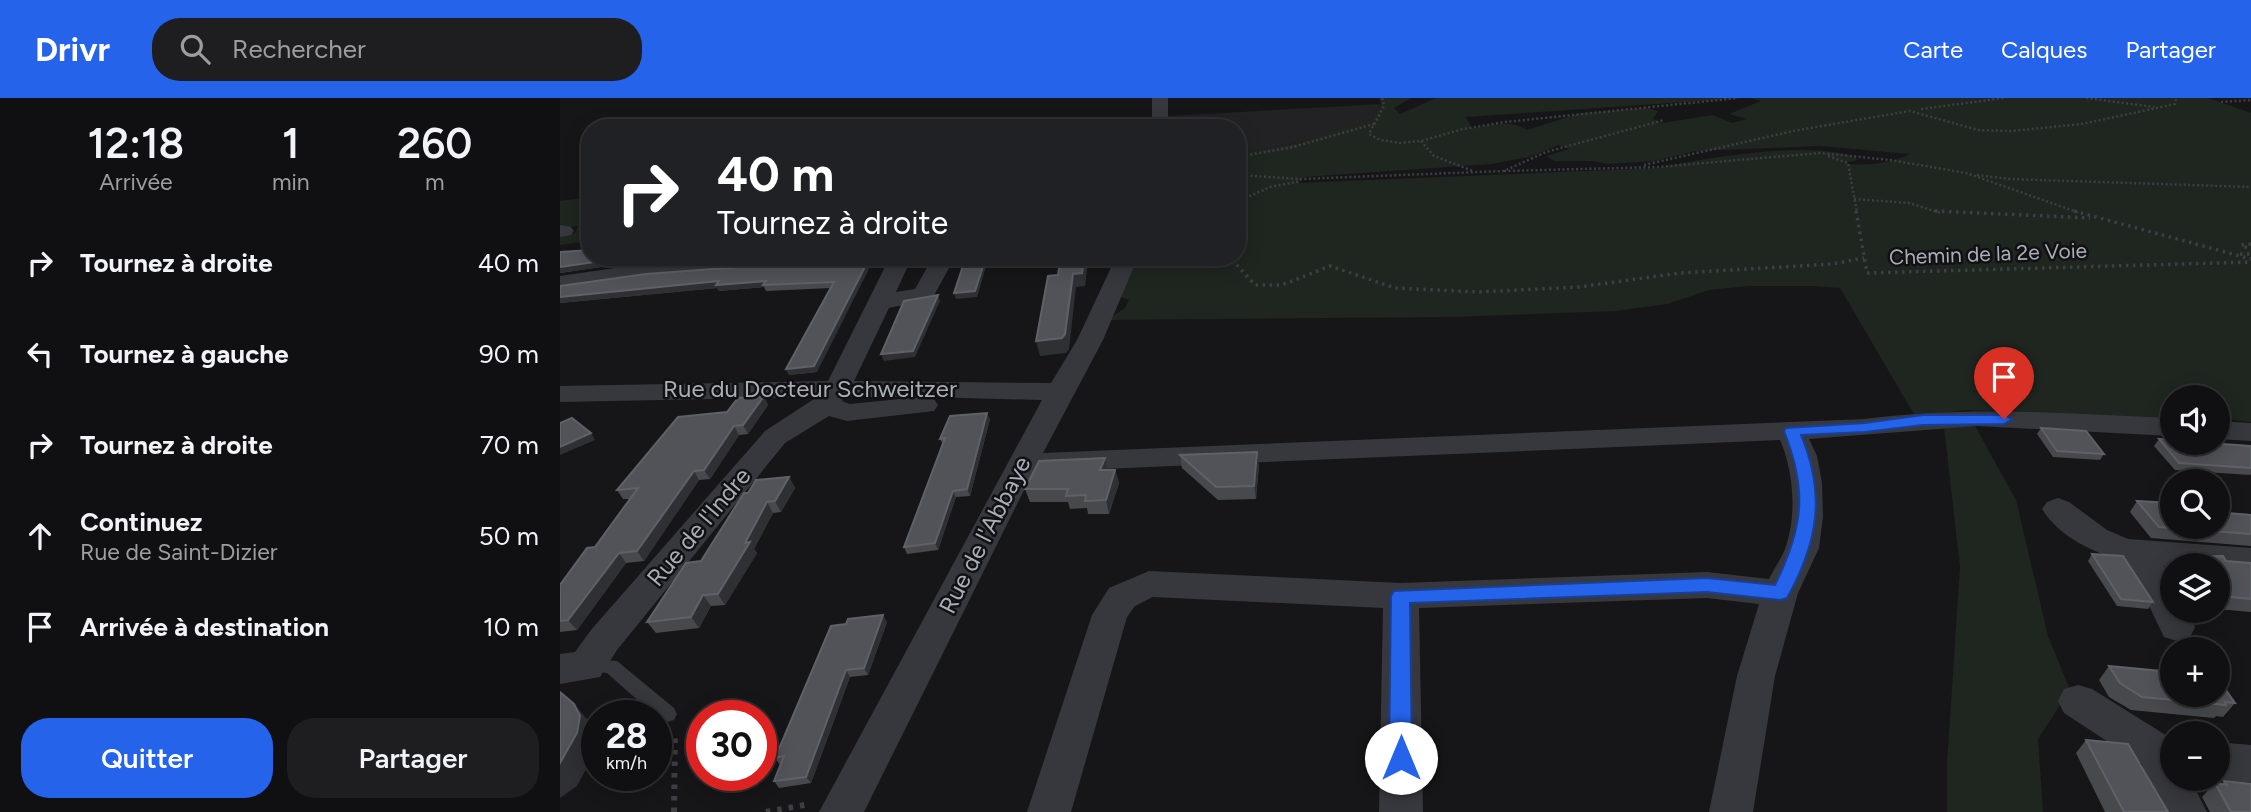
<!DOCTYPE html>
<html lang="fr">
<meta charset="utf-8">
<style>
:root{--surface:#101012;--page:#1e1e20;--text:#f1f3f6;--muted:#9c9d9f;--line:#303032;--accent:#2563eb}
body{margin:0;font-family:Figtree,sans-serif;background:var(--page);color:var(--text);height:100vh;display:flex;flex-direction:column;font-size:26px;white-space:nowrap}
*{box-sizing:border-box;margin:0}
p{font-size:23px;color:var(--muted)}
.icon{flex:none;width:38px;height:38px;fill:none;stroke:currentColor;stroke-width:2;stroke-linecap:round;stroke-linejoin:round}
.map{position:relative;flex:1;overflow:hidden}
.panel{display:flex;flex-direction:column;background:var(--surface);width:560px}
.panel>*{flex:none}
.top-card{position:absolute;left:21px;top:21px;width:665px;height:147px;border-radius:28px;box-shadow:0 4px 18px #0003,0 0 0 2px var(--line);background:#202124;color:#fff;overflow:hidden}
.controls{position:absolute;left:1600px;top:287px;display:grid;gap:14px}
.controls a{display:grid;place-items:center;width:70px;height:70px;border-radius:50%;background:var(--surface);box-shadow:0 4px 18px #0003,0 0 0 2px var(--line);font-size:35px}
.speed{position:absolute;left:21px;top:602px;display:flex;gap:14px;font-size:35px;font-weight:700;text-align:center}
.speed>*{display:grid;place-content:center;width:91px;height:91px;border-radius:50%;background:var(--surface);box-shadow:0 4px 18px #0003,0 0 0 2px var(--line);line-height:1}
.speed small{font-size:18px;font-weight:400}
.speed .limit{border:10px solid #d22;background:#fff;color:#111}
.pin{position:absolute;display:grid;place-items:center;width:60px;height:60px;color:#fff;margin:-72px -30px;border-radius:50% 50% 50% 0;rotate:-45deg;box-shadow:0 0 7px #0007}
.pin .icon{rotate:45deg}
.me{position:absolute;width:77px;margin:-38px;rotate:0deg;stroke-linejoin:round;filter:drop-shadow(0 0 5px #0008)}
.turn{display:flex;align-items:center;gap:24px;height:147px;padding:0 21px;font-size:32px}
.turn .icon{width:91px;height:91px;stroke-width:2.5}
.turn b{display:block;font-size:49px;line-height:60px}
.eta{display:flex;justify-content:space-evenly;align-items:center;height:119px;text-align:center}
.eta b{font-size:42px;font-weight:600;line-height:49px}
.action{display:flex;gap:14px;margin-top:auto;padding:14px 21px}
.action a{flex:1;height:80px;border-radius:28px;background:var(--accent);color:#fff;font-size:28px;font-weight:600;line-height:80px;text-align:center}
.action a+a{background:var(--page);color:var(--text)}
ul{padding:0;list-style:none}
li{display:flex;align-items:center;gap:21px;height:91px;padding:0 21px}
li div{flex:1}
li b{display:block;font-size:26px}
li em{font-style:normal}
header{display:flex;align-items:center;gap:42px;box-sizing:border-box;height:98px;padding:0 35px;background:var(--accent);color:#fff}
header strong{font-size:33px}
nav{display:flex;gap:38px;margin-inline-start:auto;font-size:24px}
.search{width:490px;height:63px;background:var(--page);display:flex;align-items:center;gap:18px;box-sizing:border-box;padding:0 24px;border-radius:28px;color:var(--muted);font-size:26px}
main{display:flex;flex:1;min-height:0}
.map>svg:first-child{display:block}
.built{fill:#222225}
.green{fill:#1e261f;fill-rule:evenodd}
.lines{fill:none;stroke-linecap:round;stroke-linejoin:round}
.path-far2{stroke:#3d3f44;stroke-width:2.5;stroke-dasharray:2 2.5;stroke-linecap:butt}
.path-far1{stroke:#3d3f44;stroke-width:3.5;stroke-dasharray:2.5 4.5;stroke-linecap:butt}
.path{stroke:#3d3f44;stroke-width:6;stroke-dasharray:4.5 7;stroke-linecap:butt}
.service{fill:#37383d;fill-rule:evenodd}
.minor{fill:#37383d;fill-rule:evenodd}
.wall{fill:#47494d}
.shaded-wall{fill:#2f3033}
.building{fill:#525359;stroke:#5f6168;stroke-width:2}
.route{fill:#2563eb;stroke:#184099;stroke-width:2}
.labels{text-anchor:middle;stroke-width:5;stroke-linejoin:round;paint-order:stroke}
.far-street-label{font-size:21px;fill:#a8adb8;stroke:#111113}
.street-label{font-size:24px;fill:#a8adb8;stroke:#111113}
</style>
<header>
<strong>Drivr</strong>
<div class="search"><svg class="icon" aria-label="search" viewBox="0 0 24 24"><circle cx="10" cy="10" r="6"/><path d="M15 15l6 6"/></svg>Rechercher</div>
<nav><a>Carte</a><a>Calques</a><a>Partager</a></nav>
</header>
<main>
<section class="panel">
<div class="eta">
<div><b>12:18</b><p>Arrivée</p></div>
<div><b>1</b><p>min</p></div>
<div><b>260</b><p>m</p></div>
</div>
<ul>
<li><svg class="icon" aria-label="right" viewBox="0 0 24 24"><path d="M7 20v-9h11M14 6l5 5-5 5"/></svg><div><b>Tournez à droite</b></div><em>40 m</em></li>
<li><svg class="icon" aria-label="left" viewBox="0 0 24 24"><path d="M17 20v-9H6M10 6l-5 5 5 5"/></svg><div><b>Tournez à gauche</b></div><em>90 m</em></li>
<li><svg class="icon" aria-label="right" viewBox="0 0 24 24"><path d="M7 20v-9h11M14 6l5 5-5 5"/></svg><div><b>Tournez à droite</b></div><em>70 m</em></li>
<li><svg class="icon" aria-label="ahead" viewBox="0 0 24 24"><path d="M12 20V5M6 11l6-6 6 6"/></svg><div><b>Continuez</b><p>Rue de Saint-Dizier</p></div><em>50 m</em></li>
<li><svg class="icon" aria-label="arrive" viewBox="0 0 24 24"><path d="M6 21V4h12l-3 4 3 4H6"/></svg><div><b>Arrivée à destination</b></div><em>10 m</em></li>
</ul>
<div class="action"><a>Quitter</a><a>Partager</a></div>
</section>
<div class="map">
<svg width="1691" height="714" viewBox="0 0 1691 714">
<rect width="100%" height="100%" fill="#161618"/>
<!-- built -->
<polygon class="built" points="821,6 811,21 777,34 738,45 677,55 677,30 544,30 576,26 593,19"/>
<!-- green -->
<g class="green">
<path d="M819,0H851L834,10L840,16L876,0H1185L906,19L912,30C931,27 950,21 967,32L1020,15L1087,10L1098,13L1093,21L1102,25L1153,17L1172,25L1187,21L1169,16L1201,3L1191,0H1648L1691,15V324L1657,320V299H1612V321L1406,312L1355,318L1280,190L1252,188H1189L1149,192L1107,206L1055,213L892,219L547,222L565,210L569,202L561,199L559,194L575,159H677V55L738,45L811,21L821,6ZM999,47L1009,51L987,58L994,63H1032L1048,66L1094,63L1135,53L1260,48L1350,56C1333,65 1304,69 1284,65L1299,62C1266,40 1139,60 1099,70L738,85L744,79L932,66L969,59Z"/>
<polygon points="30,99 30,143 0,147 0,137 15,135 18,128 0,131 0,103"/>
<polygon points="1414,326 1456,402 1488,538 1510,592 1478,641 1483,714 1387,714 1387,666 1400,469 1384,329"/>
</g>
<g class="lines">
<!-- path-far2 -->
<g class="path-far2">
<polyline points="822,0 824,8 809,36 820,42 840,45 861,43 903,31 945,24 1178,0"/>
<polyline points="1526,0 1594,9"/>
<polyline points="1661,4 1691,2"/>
<polyline points="1361,11 1444,0"/>
<polyline points="861,43 874,58 913,73"/>
<polyline points="1268,58 1288,65 1297,115"/>
<polyline points="677,59 733,49 814,26"/>
<polyline points="1084,67 1233,33 1350,13 1418,32 1451,33 1522,26 1615,6 1616,0"/>
<polyline points="944,73 1098,69 1260,55 1330,62 1406,75 1520,115"/>
<polyline points="677,77 740,81 944,73 986,54 1104,22"/>
<polyline points="1417,77 1449,81 1691,89"/>
<polyline points="1294,101 1349,105 1381,115"/>
<polyline points="677,104 710,89 741,83"/>
</g>
<!-- path-far1 -->
<g class="path-far1">
<polyline points="1296,113 1307,175 1691,164"/>
<polyline points="1375,113 1530,120"/>
<polyline points="1514,113 1691,161"/>
<polyline points="1691,146 1681,147 1691,152"/>
<polyline points="1680,156 1691,156"/>
<polyline points="665,159 675,165 695,187 722,187 770,168 835,190 918,194 1019,189 1120,175 1272,166 1304,160"/>
</g>
<!-- path -->
<g class="path">
<polyline points="114,714 115,634"/>
<polyline points="206,714 250,706"/>
</g>
<!-- service -->
<g class="service">
<polygon points="600,26 603,26 603,30 562,30"/>
<polygon points="31,561 57,563 114,610 117,616 114,622 107,624 100,622 47,575 25,573 22,568 25,563"/>
</g>
<!-- minor -->
<g class="minor">
<rect x="592" y="0" width="16" height="30"/>
<polygon points="0,127 11,129 14,133 11,137 0,139"/>
<polygon points="172,159 274,159 271,164 263,165 89,179 0,192 0,178 89,165"/>
<path d="M330,159H352L336,194L355,191L373,159H395L372,201L329,210L294,283L491,285L517,242L556,159H578L543,242L483,355L1305,321C1410,307 1507,316 1612,320V338L1417,328L1249,341L1257,358L1262,385L1263,419L1259,450L1238,495L1215,578L1193,714H1149L1177,578L1199,506L1147,500L859,510L863,714H819L823,510L593,499L575,508L567,519L511,714H467L532,517L549,490L589,473L841,485L1147,474L1209,481C1214,471 1221,461 1225,451C1237,418 1234,374 1220,342L473,374L304,714H259L482,302L366,299L374,301L378,307L374,313L287,323L269,318L225,345L57,552L40,579L0,586V556L15,554L31,532L205,333L257,299L0,304V288L268,283ZM285,299H360L290,306L282,303Z"/>
<polygon points="1657,323 1691,325 1691,343 1657,341"/>
<path d="M1498,400L1509,404L1547,432L1568,441L1691,450V474L1657,472V467L1604,468L1612,483V513H1627L1635,529L1630,539L1617,543L1604,539L1568,464C1536,456 1500,440 1482,411L1487,404Z"/>
<polygon points="1518,587 1532,591 1612,641 1612,681 1630,681 1647,714 1602,714 1581,671 1582,666 1504,615 1498,603 1504,591"/>
<polygon points="1657,644 1691,647 1691,685 1655,681 1657,681"/>
</g>
</g>
<!-- wall -->
<g class="wall">
<polygon points="0,154 30,159 132,159 89,162 0,175"/>
<polygon points="287,161 257,274 229,277 226,271 271,190 206,193 204,189 159,193 157,190 0,205 0,188"/>
<polygon points="204,298 208,307 188,336 179,337 150,381 139,382 84,463 66,465 17,532 0,534 0,487 35,449 70,401 63,401 57,392 167,314"/>
<polygon points="430,321 410,398 396,399 378,452 347,456 344,449 383,347 380,341"/>
<polygon points="1481,330 1544,356 1540,362 1493,359 1477,336"/>
<polygon points="1599,341 1691,348 1691,376 1690,377 1615,372 1594,348"/>
<polygon points="620,357 699,367 696,401 658,402 622,370"/>
<polygon points="548,372 555,372 559,385 549,416 528,416 527,410 510,411 508,404 470,404 465,391"/>
<polygon points="229,379 235,390 221,414 213,415 194,451 197,455 165,507 151,508 139,530 96,535 87,524 141,463 188,395"/>
<polygon points="1577,403 1612,429 1691,417 1691,448 1591,440 1570,414"/>
<polygon points="1532,456 1593,504 1588,511 1557,508 1528,463"/>
<polygon points="1623,459 1691,465 1691,514 1657,511 1657,467 1617,467"/>
<polygon points="327,524 308,577 290,579 251,685 219,690 214,683 220,667 215,660 286,526"/>
<polygon points="1549,568 1675,605 1663,619 1656,618 1654,620 1571,612 1549,599 1539,582"/>
<polygon points="1526,642 1608,714 1545,714 1516,655"/>
<polygon points="1664,683 1691,714 1650,714 1642,699 1655,685 1661,686"/>
</g>
<!-- shaded-wall -->
<g class="shaded-wall">
<polygon points="69,159 87,159 89,162 0,175 0,169"/>
<polygon points="310,159 315,159 257,274 229,277 226,271"/>
<polygon points="426,159 429,159 417,199 396,201 394,195"/>
<polygon points="524,159 537,159 536,163 528,164 525,188 516,189 509,251 506,255 480,258 476,243 513,176"/>
<polygon points="159,183 206,183 203,187 204,189 159,193 157,190 0,205 0,199"/>
<polygon points="378,197 380,203 355,259 324,263 321,256"/>
<polygon points="204,298 208,307 188,336 183,327"/>
<polygon points="427,315 430,321 410,398 407,391"/>
<polygon points="174,328 179,337 150,381 144,372"/>
<polygon points="31,335 35,342 0,357 0,349"/>
<polygon points="697,354 699,367 696,401 694,388"/>
<polygon points="545,360 548,373 540,372"/>
<polygon points="555,372 559,385 549,416 546,402"/>
<polygon points="134,373 139,382 84,463 77,453"/>
<polygon points="229,379 235,390 221,414 215,403"/>
<polygon points="393,393 396,399 378,452 375,445"/>
<polygon points="207,404 213,415 194,451 197,455 165,507 158,496"/>
<polygon points="59,455 66,465 17,532 8,522"/>
<polygon points="143,497 151,508 139,530 131,519"/>
<polygon points="323,517 327,524 308,577 304,570"/>
<polygon points="286,572 290,579 251,685 246,679"/>
<polygon points="14,606 31,626 37,635 37,644 35,654 17,688 0,700 0,665"/>
</g>
<!-- building -->
<g class="building">
<polygon points="524,24 522,30 414,30"/>
<polygon points="30,152 30,159 69,159 0,169 0,154"/>
<polygon points="288,159 310,159 254,268 226,271 274,184 203,187 206,183 156,187 159,183 0,199 0,188 86,176 287,161"/>
<polygon points="406,159 426,159 415,193 394,195"/>
<polygon points="501,159 524,159 522,175 513,176 505,236 502,240 476,243 488,178 498,177"/>
<polygon points="378,197 353,253 321,256 344,203"/>
<polygon points="204,298 183,327 174,328 144,372 134,373 77,453 59,455 8,522 0,523 0,487 27,450 35,449 78,390 57,392 118,319 167,314 178,300"/>
<polygon points="427,315 407,391 393,393 375,445 344,449 385,340 380,341 390,318"/>
<polygon points="12,320 31,335 0,349 0,325"/>
<polygon points="1481,330 1526,333 1544,356 1497,353"/>
<polygon points="1599,341 1612,342 1612,345 1649,345 1691,348 1691,370 1619,365"/>
<polygon points="697,354 694,388 656,389 620,357"/>
<polygon points="545,360 540,372 555,372 546,402 525,403 526,397 506,398 508,391 465,391 479,363"/>
<polygon points="229,379 215,403 207,404 185,445 190,444 158,496 143,497 131,519 87,524 126,465 141,463 184,395 188,395 196,382"/>
<polygon points="1577,403 1612,405 1612,429 1657,429 1657,414 1691,417 1691,436 1599,429"/>
<polygon points="1532,456 1563,458 1593,504 1561,501"/>
<polygon points="1663,458 1666,463 1691,465 1691,501 1661,498 1657,494 1657,467 1630,467 1623,459"/>
<polygon points="323,517 304,570 286,572 246,679 214,683 224,658 215,660 271,528 286,526 288,521"/>
<polygon points="1549,568 1612,574 1612,597 1657,597 1657,579 1675,605 1665,604 1666,607 1582,599 1560,585"/>
<polygon points="0,594 14,606 20,618 17,635 0,665"/>
<polygon points="1526,642 1568,646 1608,714 1564,714"/>
<polygon points="1664,683 1691,686 1691,714 1671,714 1655,685 1667,687"/>
</g>
<!-- route -->
<path class="route" d="M1363,317H1444L1452,321L1444,326L1363,327L1305,334L1241,337C1266,397 1258,444 1227,500L1220,502L1147,494L850,505L852,660L849,667L841,670L833,667L829,660L831,498L834,493L1147,480L1215,487C1243,430 1248,393 1224,333L1226,330L1305,325Z"/>
<g class="labels">
<!-- far-street labels -->
<g class="far-street-label">
<text transform="translate(1428 156) rotate(-2)" y="7">Chemin de la 2e Voie</text>
</g>
<!-- street labels -->
<g class="street-label">
<text x="250" y="299">Rue du Docteur Schweitzer</text>
<text transform="translate(139 429) rotate(-50)" y="8">Rue de l'Indre</text>
<text transform="translate(425 437) rotate(-63)" y="8">Rue de l'Abbaye</text>
</g>
</g>
</svg>
<div class="controls">
<a><svg class="icon" aria-label="sound" viewBox="0 0 24 24"><path d="M4 9h4l5-4v14l-5-4H4zM17 9q2 3 0 6"/></svg></a>
<a><svg class="icon" aria-label="search" viewBox="0 0 24 24"><circle cx="10" cy="10" r="6"/><path d="M15 15l6 6"/></svg></a>
<a><svg class="icon" aria-label="layers" viewBox="0 0 24 24"><path d="M12 4l9 5-9 5-9-5zM3 14l9 5 9-5"/></svg></a>
<a>+</a>
<a>−</a>
</div>
<div class="speed"><div>28<small>km/h</small></div><div class="limit">30</div></div>
<div class="pin" style="left:1444px;top:321px;background:#d93025"><svg class="icon" aria-label="arrive" viewBox="0 0 24 24"><path d="M6 21V4h12l-3 4 3 4H6"/></svg></div>
<svg class="me" style="left:841px;top:660px" viewBox="-20 -20 40 40"><circle r="19" fill="#fff"/><path d="M0-13L10 11 0 6-10 11z" fill="#2563eb"/></svg>
<div class="top-card">
<div class="turn"><svg class="icon" aria-label="right" viewBox="0 0 24 24"><path d="M7 20v-9h11M14 6l5 5-5 5"/></svg><div><b>40 m</b>Tournez à droite</div></div>
</div>
</div>
</main>
